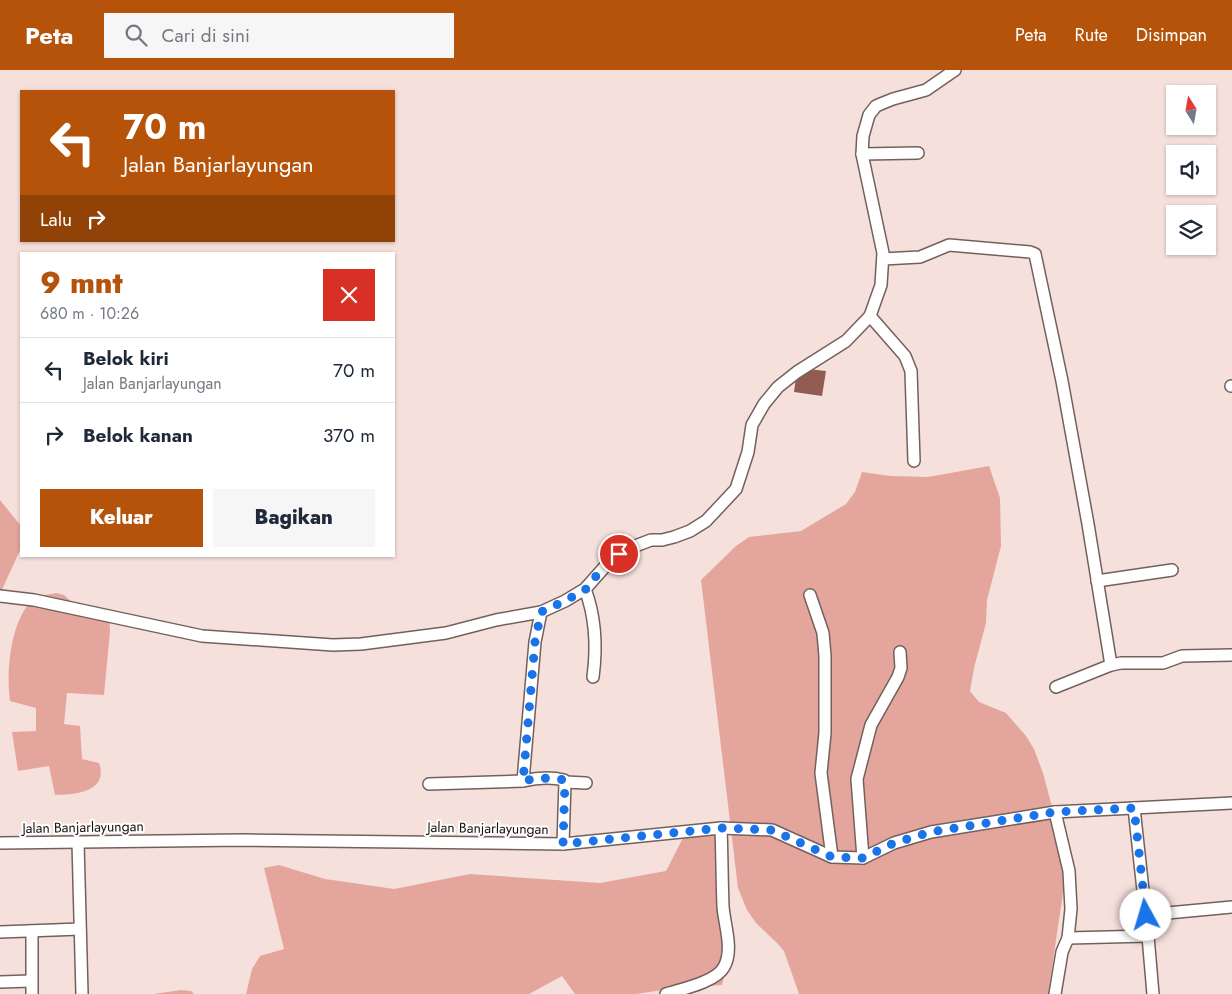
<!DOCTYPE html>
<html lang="id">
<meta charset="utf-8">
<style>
:root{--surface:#fff;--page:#f6f6f7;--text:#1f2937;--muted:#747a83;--line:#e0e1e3;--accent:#b45309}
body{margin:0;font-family:Jost,sans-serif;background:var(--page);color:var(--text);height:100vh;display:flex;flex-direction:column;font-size:19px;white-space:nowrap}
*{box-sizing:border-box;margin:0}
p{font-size:16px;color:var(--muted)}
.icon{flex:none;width:28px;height:28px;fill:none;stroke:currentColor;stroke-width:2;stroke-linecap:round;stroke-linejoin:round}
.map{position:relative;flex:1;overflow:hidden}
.panel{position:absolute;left:20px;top:182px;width:375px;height:305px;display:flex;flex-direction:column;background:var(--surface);border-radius:0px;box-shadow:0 1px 4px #0004}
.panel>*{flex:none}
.top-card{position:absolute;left:20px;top:20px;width:375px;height:152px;border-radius:0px;box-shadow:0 1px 4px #0004;background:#b45309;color:#fff;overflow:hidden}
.needle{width:32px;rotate:349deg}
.controls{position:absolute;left:1166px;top:15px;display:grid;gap:10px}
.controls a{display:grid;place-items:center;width:50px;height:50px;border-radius:0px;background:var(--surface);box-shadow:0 1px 4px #0004;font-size:25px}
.pin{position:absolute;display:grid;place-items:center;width:42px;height:42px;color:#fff;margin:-21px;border:2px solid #fff;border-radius:50%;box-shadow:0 1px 5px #0007}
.me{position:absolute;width:55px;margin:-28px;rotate:354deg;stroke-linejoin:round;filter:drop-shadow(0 0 4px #0008)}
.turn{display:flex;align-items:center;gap:18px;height:105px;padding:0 20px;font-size:22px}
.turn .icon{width:65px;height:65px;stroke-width:2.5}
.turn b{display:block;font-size:35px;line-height:42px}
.then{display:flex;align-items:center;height:48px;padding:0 20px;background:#0003;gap:10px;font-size:19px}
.round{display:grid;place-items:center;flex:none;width:52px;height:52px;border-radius:0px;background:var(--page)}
.head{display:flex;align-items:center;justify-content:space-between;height:85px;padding:0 20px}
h1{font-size:30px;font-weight:800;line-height:38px;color:var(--accent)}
.primary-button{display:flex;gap:10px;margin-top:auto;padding:10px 20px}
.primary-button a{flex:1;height:58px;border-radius:0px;background:var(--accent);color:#fff;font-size:20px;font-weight:800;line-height:58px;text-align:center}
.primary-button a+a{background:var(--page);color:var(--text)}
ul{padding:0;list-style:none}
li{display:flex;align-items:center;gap:15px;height:65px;padding:0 20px;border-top:1px solid var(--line)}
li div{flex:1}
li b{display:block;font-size:19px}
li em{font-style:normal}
header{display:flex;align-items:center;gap:30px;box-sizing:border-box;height:70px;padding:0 25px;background:var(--accent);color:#fff}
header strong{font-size:24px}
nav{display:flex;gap:28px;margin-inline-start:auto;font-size:18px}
.search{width:350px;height:45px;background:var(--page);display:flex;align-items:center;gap:12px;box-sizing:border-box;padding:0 18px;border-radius:0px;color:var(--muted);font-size:19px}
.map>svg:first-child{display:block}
.forest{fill:#e4a69c}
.building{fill:#935c53}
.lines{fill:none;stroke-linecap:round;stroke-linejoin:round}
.minor-casing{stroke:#73605d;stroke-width:14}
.minor{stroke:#fff;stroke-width:11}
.route{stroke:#1a73e8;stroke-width:9;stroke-dasharray:0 16.2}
.labels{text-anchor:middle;stroke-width:4;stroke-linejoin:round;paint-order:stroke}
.street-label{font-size:14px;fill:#18100f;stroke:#fff}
</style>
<header>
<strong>Peta</strong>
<div class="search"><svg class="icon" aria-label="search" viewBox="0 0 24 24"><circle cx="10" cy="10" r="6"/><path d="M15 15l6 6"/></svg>Cari di sini</div>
<nav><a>Peta</a><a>Rute</a><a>Disimpan</a></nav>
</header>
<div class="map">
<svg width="1232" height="924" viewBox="0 0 1232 924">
<rect width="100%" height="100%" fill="#f5e0dc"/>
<!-- forest -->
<g class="forest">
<polygon points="989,396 1000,428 1001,476 987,530 986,553 974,598 970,621 979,632 1006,643 1026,666 1034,679 1043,703 1055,748 1063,798 1063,823 1048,924 799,924 784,881 778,874 756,853 747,840 738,818 701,510 736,476 749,467 801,461 846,434 855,422 862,402 890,406 928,407"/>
<polygon points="0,430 21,456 21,478 0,524"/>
<path d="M56,523L64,525L73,533L109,545L110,561L104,625L67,623L64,654L80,656L82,689L99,693C109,722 75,725 55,725L49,696L18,701L12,662L36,661V638L10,631C6,603 10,554 31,531C37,525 48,525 56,523Z"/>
<polygon points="720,759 731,877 722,915 676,918 636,924 575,924 562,906 529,924 246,924 252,899 260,886 284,879 264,798 279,795 325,809 394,819 470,804 600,813 666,801 684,766"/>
<polygon points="181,920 191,921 194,924 154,924"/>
</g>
<!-- building -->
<polygon class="building" points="808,299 826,301 822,326 794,322 796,307"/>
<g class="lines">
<!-- minor casing -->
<g class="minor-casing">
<g id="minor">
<polyline points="862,84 918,83"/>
<polyline points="883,189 920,187 949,175 1030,182 1035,184 1062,311 1088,454 1111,595"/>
<polyline points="870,246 905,286 911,301 914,391"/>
<polyline points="1231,316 1232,316"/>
<polyline points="1097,511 1172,500"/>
<path d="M585,519C596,548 597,577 593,607"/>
<polyline points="810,525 823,563 825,586 825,663 821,703 832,787"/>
<polyline points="0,526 34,530 202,566 333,575 361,574 446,563 496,550 541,542 565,531 585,519 609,492 630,478 651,470 662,470 674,467 690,461 706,451 736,419 748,382 752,355 764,334 778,317 797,302 846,271 870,246 881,215 883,183 862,84 863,66 869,45 876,36 883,33 893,29 926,20 955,0"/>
<path d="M541,542L535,572L523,711C536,708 551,707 564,710L565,712L563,774"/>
<polyline points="1056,617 1111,595 1121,593 1163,593 1182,586 1232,585"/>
<polyline points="565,712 586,713"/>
<polyline points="429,714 523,711"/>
<polyline points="78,772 82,924"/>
<polyline points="0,773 243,770 563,774 721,758 772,760 832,787 863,788 894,773 931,762 1055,742 1232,733"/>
<polyline points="863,788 857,709 871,655 898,607 901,598 900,582"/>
<polyline points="1146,845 1232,837"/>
<polyline points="0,862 80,859"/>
<polyline points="1148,866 1153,924"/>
<polyline points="1068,868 1148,866 1134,738"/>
<polyline points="0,912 31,911"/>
<polyline points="32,924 32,861"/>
<path d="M666,924C682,919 716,912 724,897C734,879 724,854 723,836C722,810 722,784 721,758"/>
<polyline points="1055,924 1062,882 1068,868 1071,839 1069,801 1055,742"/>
</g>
</g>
<!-- minor -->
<use href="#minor" class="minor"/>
</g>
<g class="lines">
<!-- route -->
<path class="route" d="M619,484L600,501L586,519L565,531L541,542L535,572L523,711C536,708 551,707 564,710L565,712L563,774L721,758L772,760L832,787L863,788L894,773L931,762L1055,742L1134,738L1146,845"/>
</g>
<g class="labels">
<!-- street labels -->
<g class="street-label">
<text transform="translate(83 757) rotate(-1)" y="5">Jalan Banjarlayungan</text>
<text transform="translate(488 758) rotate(1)" y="5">Jalan Banjarlayungan</text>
</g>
</g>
</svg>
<div class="controls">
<a><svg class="needle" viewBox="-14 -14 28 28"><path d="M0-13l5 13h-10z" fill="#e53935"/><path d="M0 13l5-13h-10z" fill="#747a83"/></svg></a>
<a><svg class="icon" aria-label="sound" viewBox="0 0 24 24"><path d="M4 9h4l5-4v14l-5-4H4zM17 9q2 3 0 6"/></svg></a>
<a><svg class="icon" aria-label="layers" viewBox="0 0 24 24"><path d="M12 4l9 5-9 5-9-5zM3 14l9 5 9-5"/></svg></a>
</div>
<div class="pin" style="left:619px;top:484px;background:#d93025"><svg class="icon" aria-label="arrive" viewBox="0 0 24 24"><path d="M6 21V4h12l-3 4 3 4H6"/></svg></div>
<svg class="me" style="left:1146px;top:845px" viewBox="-20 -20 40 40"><circle r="19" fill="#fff"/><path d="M0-13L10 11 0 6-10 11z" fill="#1a73e8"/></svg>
<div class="top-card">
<div class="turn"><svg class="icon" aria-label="left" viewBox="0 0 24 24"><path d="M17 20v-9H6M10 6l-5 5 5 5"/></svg><div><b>70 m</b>Jalan Banjarlayungan</div></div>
<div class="then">Lalu<svg class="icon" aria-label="right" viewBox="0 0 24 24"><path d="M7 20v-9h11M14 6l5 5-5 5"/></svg></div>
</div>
<section class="panel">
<div class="head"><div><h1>9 mnt</h1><p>680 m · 10:26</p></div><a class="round" style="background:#d93025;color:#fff"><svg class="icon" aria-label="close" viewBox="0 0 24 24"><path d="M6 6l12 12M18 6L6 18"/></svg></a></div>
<ul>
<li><svg class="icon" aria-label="left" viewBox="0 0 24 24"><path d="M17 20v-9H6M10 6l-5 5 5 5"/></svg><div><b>Belok kiri</b><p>Jalan Banjarlayungan</p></div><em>70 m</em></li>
<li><svg class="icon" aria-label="right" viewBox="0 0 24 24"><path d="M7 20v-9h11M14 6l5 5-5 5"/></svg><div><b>Belok kanan</b></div><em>370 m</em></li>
</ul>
<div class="primary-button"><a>Keluar</a><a>Bagikan</a></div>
</section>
</div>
